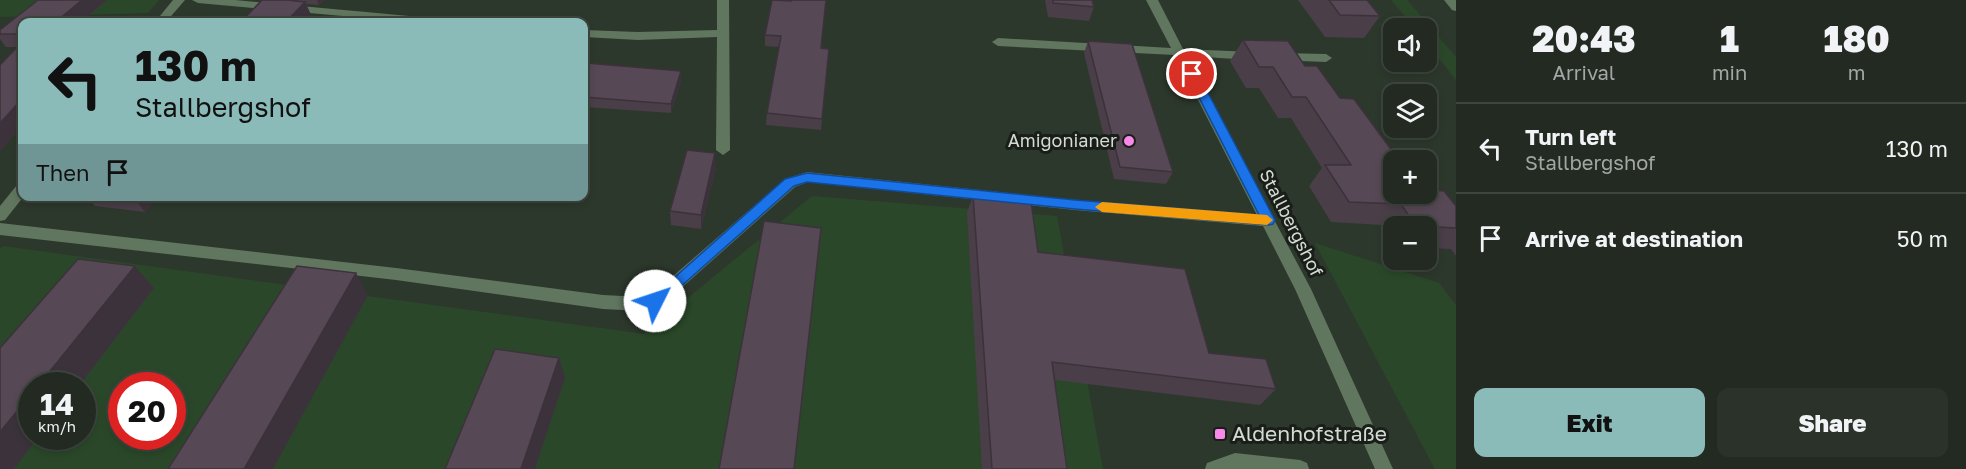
<!DOCTYPE html>
<meta charset="utf-8">
<style>
:root{--surface:#222a21;--page:#2a322a;--text:#f1f3f6;--muted:#a2a7a5;--line:#3f463f;--accent:#8bbbb9}
body{margin:0;font-family:"Golos Text",sans-serif;background:var(--page);color:var(--text);height:100vh;display:flex;flex-direction:column;font-size:22px;white-space:nowrap}
*{box-sizing:border-box;margin:0}
p{font-size:20px;color:var(--muted)}
.icon{flex:none;width:33px;height:33px;fill:none;stroke:currentColor;stroke-width:2;stroke-linecap:round;stroke-linejoin:round}
.map{position:relative;flex:1;overflow:hidden}
.drawer{display:flex;flex-direction:column;background:var(--surface);width:510px}
.drawer>*{flex:none}
.top-card{position:absolute;left:18px;top:18px;width:570px;height:183px;border-radius:12px;box-shadow:0 3px 9px #0003,0 0 0 2px var(--line);background:#8bbbb9;color:#111;overflow:hidden}
.controls{position:absolute;left:1383px;top:18px;display:grid;gap:12px}
.controls a{display:grid;place-items:center;width:54px;height:54px;border-radius:12px;background:var(--surface);box-shadow:0 3px 9px #0003,0 0 0 2px var(--line);font-size:30px}
.speed{position:absolute;left:18px;top:372px;display:flex;gap:12px;font-size:30px;font-weight:700;text-align:center}
.speed>*{display:grid;place-content:center;width:78px;height:78px;border-radius:50%;background:var(--surface);box-shadow:0 3px 9px #0003,0 0 0 2px var(--line);line-height:1}
.speed small{font-size:15px;font-weight:400}
.speed .limit{border:9px solid #d22;background:#fff;color:#111}
.pin{position:absolute;display:grid;place-items:center;width:51px;height:51px;color:#fff;margin:-26px;border:3px solid #fff;border-radius:50%;box-shadow:0 2px 6px #0007}
.me{position:absolute;width:66px;margin:-33px;rotate:49deg;stroke-linejoin:round;filter:drop-shadow(0 0 4px #0008)}
.turn{display:flex;align-items:center;gap:21px;height:126px;padding:0 18px;font-size:27px}
.turn .icon{width:78px;height:78px;stroke-width:2.5}
.turn b{display:block;font-size:42px;line-height:51px}
.then{display:flex;align-items:center;height:57px;padding:0 18px;background:#0003;gap:12px;font-size:22px}
.eta{display:flex;justify-content:space-evenly;align-items:center;height:102px;text-align:center}
.eta b{font-size:36px;font-weight:800;line-height:42px}
.primary-button{display:flex;gap:12px;margin-top:auto;padding:12px 18px}
.primary-button a{flex:1;height:69px;border-radius:12px;background:var(--accent);color:#111;font-size:24px;font-weight:800;line-height:69px;text-align:center}
.primary-button a+a{background:var(--page);color:var(--text)}
ul{padding:0;list-style:none}
li{display:flex;align-items:center;gap:18px;height:90px;padding:0 18px;border-top:2px solid var(--line)}
li div{flex:1}
li b{display:block;font-size:22px}
li em{font-style:normal}
main{display:flex;flex:1;min-height:0}
.map>svg:first-child{display:block}
.green{fill:#2a4829;fill-rule:evenodd}
.lines{fill:none;stroke-linecap:round;stroke-linejoin:round}
.minor{fill:#61765f;fill-rule:evenodd}
.wall{fill:#4a3e48}
.shaded-wall{fill:#3c323b}
.building{fill:#564854;stroke:#3c323b;stroke-width:1.5}
.route{fill:#1a73e8;stroke:#114b97;stroke-width:1.5}
.slow{fill:#f59e0b}
.poi-dot{fill:#f888ea;stroke:#191e19;stroke-width:2}
.labels{text-anchor:middle;stroke-width:6;stroke-linejoin:round;paint-order:stroke}
.poi-label{font-size:18px;fill:#d4dbd4;stroke:#191e19;text-anchor:end}
.street-label{font-size:18px;fill:#d4dbd4;stroke:#191e19}
.near-poi-label{font-size:21px;fill:#d4dbd4;stroke:#191e19;text-anchor:start}
</style>
<main>
<div class="map">
<svg width="1456" height="469" viewBox="0 0 1456 469">
<rect width="100%" height="100%" fill="#2d382c"/>
<!-- green -->
<g class="green">
<polygon points="0,0 159,0 148,13 0,17"/>
<polygon points="1391,0 1407,0 1456,57 1456,80 1427,43 1426,28 1415,28"/>
<path d="M812,196L1057,216L1103,469H0V249L3,246L644,334ZM32,386H82V436H32ZM122,386H172V436H122Z"/>
<polygon points="1315,243 1439,283 1456,305 1456,469 1435,469"/>
</g>
<g class="lines">
<!-- minor -->
<g class="minor">
<polygon points="173,0 185,0 166,22 155,22"/>
<polygon points="192,0 235,0 442,19 448,22 409,22 198,3"/>
<polygon points="717,0 729,0 730,150 723,155 716,150 717,37 638,40 584,37 584,30 638,32 717,30"/>
<polygon points="1146,0 1158,0 1183,49 1252,52 1258,56 1252,60 1187,56 1311,289 1393,469 1375,469 1295,289 1263,226 1075,210 808,182 795,187 661,306 642,311 603,309 396,280 0,235 0,223 396,268 603,295 642,297 650,296 785,179 807,172 1075,200 1257,215 1175,55 998,46 992,42 998,38 1171,48"/>
<polygon points="1444,0 1456,0 1456,11 1452,10"/>
<polygon points="1279,53 1326,54 1332,58 1326,62 1275,60 1275,54"/>
<polygon points="22,184 24,196 5,220 0,221 0,206 17,185"/>
<polygon points="1235,453 1300,460 1307,463 1309,469 1205,469 1207,463"/>
</g>
</g>
<!-- wall -->
<g class="wall">
<polygon points="38,0 107,0 82,21 101,21 102,22 22,22 22,126 0,151 0,65 17,47 6,47 0,39 0,30"/>
<polygon points="262,0 324,0 319,5 306,4 311,15 305,22 241,22"/>
<polygon points="772,0 821,48 822,119 821,130 766,125 767,113 779,47 765,46 765,35"/>
<polygon points="1045,0 1092,0 1094,7 1089,21 1048,17"/>
<polygon points="1298,0 1367,0 1380,16 1364,38 1325,37"/>
<polygon points="1243,40 1288,41 1394,194 1456,206 1456,256 1451,249 1426,248 1426,226 1394,226 1394,243 1382,225 1331,222 1309,186 1322,168 1291,118 1278,118 1259,88 1246,88 1230,61"/>
<polygon points="1088,41 1173,172 1166,184 1114,179 1084,53"/>
<polygon points="584,70 681,81 671,113 584,107"/>
<polygon points="716,167 701,229 671,225 670,211"/>
<polygon points="973,195 1038,252 1209,353 1276,389 1260,405 1055,380 1067,469 982,469 967,213"/>
<polygon points="87,196 158,196 145,212 95,206"/>
</g>
<!-- shaded-wall -->
<g class="shaded-wall">
<polygon points="82,0 107,0 81,22 57,21"/>
<polygon points="317,0 324,0 319,5"/>
<polygon points="305,2 311,15 305,22 286,22"/>
<polygon points="681,71 681,81 671,113 671,104"/>
<polygon points="22,99 22,126 0,151 0,123"/>
<polygon points="715,153 716,167 701,229 701,215"/>
<polygon points="135,196 158,196 145,212 134,198"/>
<polygon points="135,266 154,288 79,386 38,386"/>
<polygon points="356,273 368,295 273,469 244,469"/>
<polygon points="559,358 565,378 535,469 521,469"/>
<polygon points="32,393 32,436 39,436 14,469 0,469 0,432"/>
</g>
<!-- building -->
<g class="building">
<polygon points="38,0 82,0 57,21 101,21 100,22 22,22 22,34 0,34 0,30"/>
<polygon points="262,0 287,0 305,2 286,22 241,22"/>
<polygon points="772,0 791,1 791,0 826,0 821,48 829,49 822,119 767,113 781,36 765,35"/>
<polygon points="1053,0 1092,0 1094,7 1053,3"/>
<polygon points="1329,0 1367,0 1380,16 1340,15"/>
<polygon points="1243,40 1288,41 1305,66 1317,66 1340,98 1354,99 1399,160 1394,160 1394,194 1426,194 1426,190 1444,191 1456,206 1456,228 1416,226 1401,204 1349,202 1325,165 1351,165 1306,97 1292,97 1273,67 1259,67"/>
<polygon points="1088,41 1132,44 1173,172 1120,167"/>
<polygon points="22,42 22,99 0,123 0,65"/>
<polygon points="586,63 681,71 671,104 584,97 584,70"/>
<polygon points="687,150 715,153 701,215 670,211"/>
<polygon points="973,195 1031,201 1038,252 1185,269 1209,353 1266,359 1276,389 1052,362 1067,469 992,469"/>
<polygon points="764,221 821,228 794,469 719,469"/>
<polygon points="78,259 135,266 38,386 32,386 32,393 0,432 0,348"/>
<polygon points="297,266 356,273 244,469 168,469"/>
<polygon points="495,349 559,358 521,469 445,469"/>
</g>
<!-- route -->
<polygon class="route" points="1192,71 1198,74 1275,220 1273,224 1269,225 1075,209 807,182 794,186 660,305 650,305 648,301 785,179 807,173 1075,200 1259,215 1187,74"/>
<!-- slow -->
<polygon class="slow" points="1102,202 1267,215 1273,220 1267,225 1102,212 1095,207"/>
<!-- markers -->
<g class="poi-dot">
<circle cx="1129" cy="141" r="6"/>
<rect x="1214" y="428" width="12" height="12" rx="3"/>
</g>
<g class="labels">
<!-- poi labels -->
<g class="poi-label">
<text x="1117" y="147">Amigonianer</text>
</g>
<!-- street labels -->
<g class="street-label">
<text transform="translate(1291 223) rotate(63)" y="6">Stallbergshof</text>
</g>
<!-- near-poi labels -->
<g class="near-poi-label">
<text x="1232" y="441">Aldenhofstraße</text>
</g>
</g>
</svg>
<div class="controls">
<a><svg class="icon" aria-label="sound" viewBox="0 0 24 24"><path d="M4 9h4l5-4v14l-5-4H4zM17 9q2 3 0 6"/></svg></a>
<a><svg class="icon" aria-label="layers" viewBox="0 0 24 24"><path d="M12 4l9 5-9 5-9-5zM3 14l9 5 9-5"/></svg></a>
<a>+</a>
<a>−</a>
</div>
<div class="speed"><div>14<small>km/h</small></div><div class="limit">20</div></div>
<div class="pin" style="left:1192px;top:74px;background:#d93025"><svg class="icon" aria-label="arrive" viewBox="0 0 24 24"><path d="M6 21V4h12l-3 4 3 4H6"/></svg></div>
<svg class="me" style="left:655px;top:301px" viewBox="-20 -20 40 40"><circle r="19" fill="#fff"/><path d="M0-13L10 11 0 6-10 11z" fill="#1a73e8"/></svg>
<div class="top-card">
<div class="turn"><svg class="icon" aria-label="left" viewBox="0 0 24 24"><path d="M17 20v-9H6M10 6l-5 5 5 5"/></svg><div><b>130 m</b>Stallbergshof</div></div>
<div class="then">Then<svg class="icon" aria-label="arrive" viewBox="0 0 24 24"><path d="M6 21V4h12l-3 4 3 4H6"/></svg></div>
</div>
</div>
<section class="drawer">
<div class="eta">
<div><b>20:43</b><p>Arrival</p></div>
<div><b>1</b><p>min</p></div>
<div><b>180</b><p>m</p></div>
</div>
<ul>
<li><svg class="icon" aria-label="left" viewBox="0 0 24 24"><path d="M17 20v-9H6M10 6l-5 5 5 5"/></svg><div><b>Turn left</b><p>Stallbergshof</p></div><em>130 m</em></li>
<li><svg class="icon" aria-label="arrive" viewBox="0 0 24 24"><path d="M6 21V4h12l-3 4 3 4H6"/></svg><div><b>Arrive at destination</b></div><em>50 m</em></li>
</ul>
<div class="primary-button"><a>Exit</a><a>Share</a></div>
</section>
</main>
